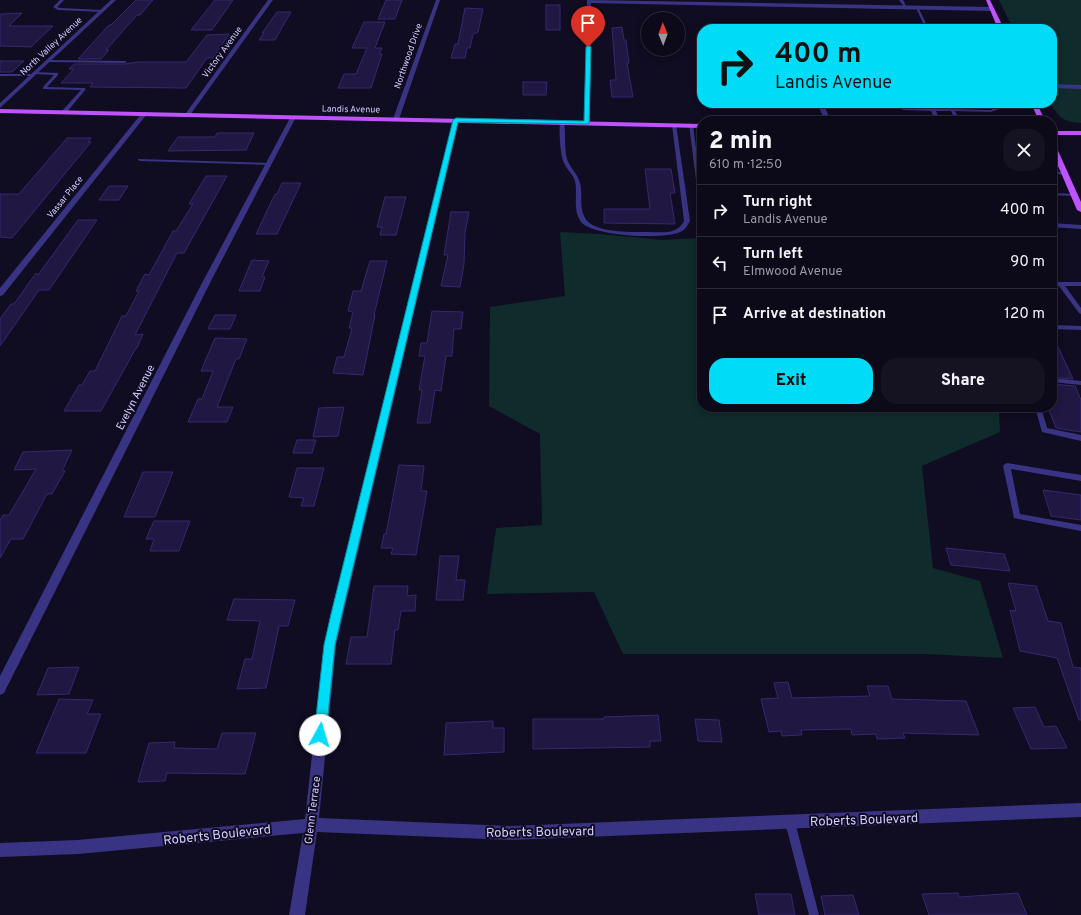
<!DOCTYPE html>
<meta charset="utf-8">
<style>
:root{--surface:#0c0919;--page:#151222;--text:#f1f3f6;--muted:#9a9aa2;--line:#2c2a38;--accent:#00dcf7}
body{margin:0;font-family:Overpass,sans-serif;background:var(--page);color:var(--text);height:100vh;display:flex;flex-direction:column;font-size:15px;white-space:nowrap}
*{box-sizing:border-box;margin:0}
p{font-size:13px;color:var(--muted)}
.icon{flex:none;width:22px;height:22px;fill:none;stroke:currentColor;stroke-width:2;stroke-linecap:round;stroke-linejoin:round}
.map{position:relative;flex:1;overflow:hidden}
.side{position:absolute;left:697px;top:116px;width:360px;height:296px;display:flex;flex-direction:column;background:var(--surface);border-radius:16px;box-shadow:0 2px 10px #0003,0 0 0 1px var(--line)}
.side>*{flex:none}
.top-card{position:absolute;left:697px;top:24px;width:360px;height:84px;border-radius:16px;box-shadow:0 2px 10px #0003,0 0 0 1px var(--line);background:#00dcf7;color:#111;overflow:hidden}
.needle{width:26px;rotate:359deg}
.fabs{position:absolute;left:641px;top:12px;display:grid;gap:8px}
.fabs a{display:grid;place-items:center;width:44px;height:44px;border-radius:50%;background:var(--surface);box-shadow:0 2px 10px #0003,0 0 0 1px var(--line);font-size:20px}
.pin{position:absolute;display:grid;place-items:center;width:34px;height:34px;color:#fff;margin:-41px -17px;border-radius:50% 50% 50% 0;rotate:-45deg;box-shadow:0 0 4px #0007}
.pin .icon{rotate:45deg}
.me{position:absolute;width:44px;margin:-22px;rotate:6deg;stroke-linejoin:round;filter:drop-shadow(0 0 3px #0008)}
.turn{display:flex;align-items:center;gap:14px;height:84px;padding:0 12px;font-size:18px}
.turn .icon{width:52px;height:52px;stroke-width:2.5}
.turn b{display:block;font-size:28px;line-height:34px}
.round{display:grid;place-items:center;flex:none;width:42px;height:42px;border-radius:16px;background:var(--page)}
.headline{display:flex;align-items:center;justify-content:space-between;height:68px;padding:0 12px}
h1{font-size:24px;font-weight:800;line-height:30px}
.action{display:flex;gap:8px;margin-top:auto;padding:8px 12px}
.action a{flex:1;height:46px;border-radius:16px;background:var(--accent);color:#111;font-size:16px;font-weight:800;line-height:46px;text-align:center}
.action a+a{background:var(--page);color:var(--text)}
ul{padding:0;list-style:none}
li{display:flex;align-items:center;gap:12px;height:52px;padding:0 12px;border-top:1px solid var(--line)}
li div{flex:1}
li b{display:block;font-size:15px}
li em{font-style:normal}
.map>svg:first-child{display:block}
.green{fill:#0f2b2b}
.building{fill:#201743;stroke:#372870}
.lines{fill:none;stroke-linecap:round;stroke-linejoin:round}
.service{fill:#383483;fill-rule:evenodd}
.minor{fill:#383483;fill-rule:evenodd}
.primary{fill:#c053ff;fill-rule:evenodd}
.route{fill:#00dcf7;stroke:#008fa1}
.labels{text-anchor:middle;stroke-width:4;stroke-linejoin:round;paint-order:stroke}
.far-street-label{font-size:9px;fill:#d2ccff;stroke:#100c21}
.street-label{font-size:11px;fill:#d2ccff;stroke:#100c21}
.near-street-label{font-size:13px;fill:#d2ccff;stroke:#100c21}
</style>
<div class="map">
<svg width="1081" height="915" viewBox="0 0 1081 915">
<rect width="100%" height="100%" fill="#100c21"/>
<!-- green -->
<g class="green">
<path d="M999,0H1081V123C1063,122 1059,117 1050,103H1052V29H1013Z"/>
<polygon points="560,232 600,234 662,240 701,238 702,407 960,407 999,413 1000,432 922,466 933,568 980,581 1003,658 925,654 623,654 594,592 487,594 496,528 542,525 540,434 489,406 490,307 565,296"/>
</g>
<!-- building -->
<g class="building">
<polygon points="136,0 153,0 140,15 137,15 106,50 109,50 101,59 78,59 109,25 111,25"/>
<polygon points="215,0 233,0 212,30 191,30"/>
<polygon points="386,0 402,0 395,19 378,19"/>
<rect x="546" y="5" width="14" height="25"/>
<polygon points="465,8 483,9 478,32 473,34 470,48 467,48 465,58 451,58 455,44 458,44"/>
<polygon points="277,12 291,12 275,40 259,40 264,33 262,33"/>
<polygon points="22,13 9,26 53,26 31,47 0,46 0,14"/>
<polygon points="364,22 385,22 375,48 382,48 379,54 382,54 371,88 338,88 344,74 356,74 367,48 352,48"/>
<polygon points="622,27 624,40 626,40 629,63 627,63 633,97 612,97 610,80 616,80 612,28"/>
<polygon points="229,34 213,58 207,58 186,88 90,87 93,83 61,83 74,69 69,69 74,64 125,64 137,62 186,62 207,35"/>
<polygon points="0,61 24,61 12,72 0,72"/>
<polygon points="523,82 547,82 546,95 523,95"/>
<polygon points="217,133 254,133 246,150 168,151 178,137 215,137"/>
<polygon points="67,138 91,138 88,142 91,142 12,238 0,237 0,194 19,194"/>
<polygon points="645,169 671,169 675,193 670,193 675,224 604,223 604,209 650,209"/>
<polygon points="206,176 227,176 184,253 177,253 135,335 143,334 137,348 136,348 101,411 64,411 79,385 82,385 90,371 95,371 122,316 126,316 139,291 136,291 145,274 149,275 173,231 176,231 193,204 189,204"/>
<polygon points="282,183 301,183 277,234 256,234 275,194 277,194"/>
<polygon points="109,186 128,186 119,200 99,200"/>
<polygon points="385,197 406,197 396,235 380,235 382,227 377,227"/>
<polygon points="451,212 469,212 465,233 464,264 460,287 441,286 448,255 444,255"/>
<polygon points="78,220 97,220 49,290 39,290 0,346 0,319 11,304 14,304 36,273 38,275"/>
<polygon points="252,260 269,261 262,277 265,277 260,291 239,291"/>
<polygon points="370,261 387,261 374,315 375,315 363,375 333,373 337,357 344,357 352,328 349,328 353,312 348,311 353,291 361,291"/>
<polygon points="432,311 463,312 461,329 454,329 452,356 446,356 441,391 435,390 430,423 417,423 422,390 419,390 425,356 419,356 421,343 427,343"/>
<polygon points="215,315 236,315 230,329 208,329"/>
<polygon points="1052,334 1067,366 1073,379 1052,377"/>
<polygon points="215,338 247,339 239,359 236,359 217,407 233,407 227,422 188,422 198,399 202,399 213,371 201,371"/>
<polygon points="1052,384 1075,386 1081,400 1081,432 1056,428 1048,407 1052,407"/>
<polygon points="344,407 338,436 313,437 319,408"/>
<polygon points="297,440 316,440 312,453 293,453"/>
<polygon points="72,450 62,471 65,471 52,494 47,494 23,539 11,539 0,558 0,520 3,515 9,515 36,469 14,470 23,452"/>
<polygon points="399,465 424,466 421,491 427,491 416,555 391,554 393,548 381,548 384,534 386,534"/>
<polygon points="297,468 324,468 314,506 301,506 304,498 289,497"/>
<polygon points="143,472 173,472 155,517 124,517"/>
<polygon points="1043,490 1081,495 1081,520 1051,516"/>
<polygon points="154,521 190,521 179,551 150,551 154,539 146,539"/>
<polygon points="946,548 1004,554 1010,571 951,565"/>
<polygon points="440,556 459,556 456,580 465,580 463,600 436,600"/>
<polygon points="1008,583 1036,586 1048,621 1061,623 1073,667 1081,668 1081,720 1079,720 1057,658 1020,651 1010,610 1016,611"/>
<polygon points="374,586 408,586 407,596 416,595 415,611 401,611 398,630 395,630 391,664 346,664 351,637 367,637"/>
<polygon points="234,599 295,600 288,626 279,626 266,688 237,689 245,659 252,659 260,621 227,620"/>
<polygon points="79,667 69,694 37,695 48,668"/>
<polygon points="788,682 792,698 870,696 867,686 888,686 892,699 966,701 979,735 903,733 905,738 877,739 876,734 852,735 851,729 801,730 802,735 782,736 781,731 769,732 761,699 778,698 774,683"/>
<polygon points="59,699 93,700 87,714 101,714 86,753 36,753"/>
<polygon points="1035,707 1044,727 1056,726 1067,748 1031,749 1013,708"/>
<polygon points="658,715 661,741 650,741 650,747 533,749 533,719 604,719 604,717"/>
<polygon points="695,719 719,720 722,742 698,741"/>
<polygon points="493,721 493,728 504,728 504,752 444,755 446,723"/>
<polygon points="222,733 256,733 245,774 167,773 165,781 138,782 149,743 175,742 174,748 217,749"/>
<polygon points="958,893 959,897 1018,893 1027,915 929,915 922,894"/>
<polygon points="755,894 791,894 795,915 759,915"/>
<polygon points="853,895 859,915 825,915 821,896"/>
</g>
<g class="lines">
<!-- service -->
<g class="service">
<polygon points="60,0 64,0 57,7 60,8 102,10 104,11 102,12 58,10 53,7"/>
<polygon points="899,0 903,0 907,8 905,8"/>
<polygon points="915,6 918,7 926,23 933,26 957,29 932,28 924,25"/>
<polygon points="48,60 125,61 127,62 125,63 47,62 46,61"/>
<polygon points="34,72 58,73 58,75 47,87 84,88 86,89 66,113 62,113 62,111 81,90 43,89 43,87 54,75 35,74 33,73"/>
<polygon points="0,74 33,74 35,75 33,76 0,76"/>
<polygon points="895,103 899,103 904,108 991,110 995,108 993,103 997,103 999,109 991,112 955,111 960,121 956,121 951,111 936,111 940,121 936,121 931,111 903,110"/>
<path d="M560,121L564,122C566,134 564,147 567,159C570,168 578,174 580,183C583,194 579,206 584,216C591,234 633,232 649,232C663,232 677,235 684,221L672,125L676,124L690,221C687,226 685,230 680,232C664,240 594,236 582,223C572,211 578,195 575,181C573,174 567,170 564,163C560,155 559,130 560,121Z"/>
<polygon points="689,124 693,125 700,179 702,179 702,181 698,181 696,180"/>
<polygon points="138,159 269,163 271,164 269,165 140,161 138,160"/>
<polygon points="1052,171 1065,173 1067,174 1065,175 1052,173"/>
<polygon points="1052,193 1074,194 1076,195 1074,196 1052,195"/>
<polygon points="1052,223 1081,225 1081,229 1052,227"/>
<polygon points="1052,282 1081,282 1081,286 1065,286 1081,308 1081,314 1079,313 1059,286 1052,286"/>
<polygon points="1052,325 1081,326 1081,330 1052,329"/>
<polygon points="1052,378 1081,381 1081,385 1052,382"/>
<polygon points="1035,407 1041,407 1047,428 1081,435 1081,441 1042,432"/>
<polygon points="1007,463 1081,475 1081,481 1011,469 1020,514 1081,525 1081,531 1014,518 1003,466 1005,464"/>
<polygon points="790,817 793,819 795,822 819,915 809,915 785,822 787,819"/>
</g>
<!-- minor -->
<g class="minor">
<polygon points="111,0 116,0 0,108 0,103"/>
<polygon points="268,0 273,0 190,115 186,115 186,113"/>
<polygon points="436,0 440,0 399,119 394,120 393,119"/>
<polygon points="587,0 992,7 995,9 992,11 591,3 590,123 587,125 584,123"/>
<polygon points="1052,84 1081,85 1081,89 1052,88"/>
<polygon points="817,103 823,103 831,121 825,121"/>
<polygon points="142,113 147,114 3,295 0,296 0,288"/>
<polygon points="291,116 296,117 210,283 4,693 0,695 0,676 202,283"/>
<polygon points="456,118 459,120 336,645 319,818 511,826 1081,803 1081,817 511,840 317,832 305,915 289,915 303,833 78,854 0,857 0,843 78,840 305,819 324,645 453,120"/>
</g>
<!-- primary -->
<g class="primary">
<polygon points="986,0 990,0 1004,29 998,29"/>
<polygon points="1031,103 1037,103 1045,121 1039,121"/>
<polygon points="0,109 702,124 702,128 0,113"/>
<rect x="1052" y="131" width="29" height="4"/>
<polygon points="1052,142 1055,144 1081,202 1081,212 1077,210 1052,152"/>
</g>
</g>
<!-- route -->
<polygon class="route" points="588,45 591,47 589,124 458,122 342,614 335,645 326,735 324,739 320,741 316,739 314,735 324,645 331,614 453,120 456,118 584,121 586,47"/>
<g class="labels">
<!-- far-street labels -->
<g class="far-street-label">
<text transform="translate(51 46) rotate(-43)" y="3">North Valley Avenue</text>
<text transform="translate(222 52) rotate(-54)" y="3">Victory Avenue</text>
<text transform="translate(408 56) rotate(-71)" y="3">Northwood Drive</text>
<text transform="translate(351 109) rotate(1)" y="3">Landis Avenue</text>
<text transform="translate(65 197) rotate(-51)" y="3">Vassar Place</text>
</g>
<!-- street labels -->
<g class="street-label">
<text transform="translate(135 397) rotate(-63)" y="4">Evelyn Avenue</text>
<text transform="translate(312 810) rotate(-83)" y="4">Glenn Terrace</text>
</g>
<!-- near-street labels -->
<g class="near-street-label">
<text transform="translate(864 819) rotate(-2)" y="5">Roberts Boulevard</text>
<text transform="translate(540 831) rotate(-1)" y="5">Roberts Boulevard</text>
<text transform="translate(217 834) rotate(-6)" y="5">Roberts Boulevard</text>
</g>
</g>
</svg>
<div class="fabs">
<a><svg class="needle" viewBox="-14 -14 28 28"><path d="M0-13l5 13h-10z" fill="#e53935"/><path d="M0 13l5-13h-10z" fill="#9a9aa2"/></svg></a>
</div>
<div class="pin" style="left:588px;top:47px;background:#d93025"><svg class="icon" aria-label="arrive" viewBox="0 0 24 24"><path d="M6 21V4h12l-3 4 3 4H6"/></svg></div>
<svg class="me" style="left:320px;top:735px" viewBox="-20 -20 40 40"><circle r="19" fill="#fff"/><path d="M0-13L10 11 0 6-10 11z" fill="#00dcf7"/></svg>
<div class="top-card">
<div class="turn"><svg class="icon" aria-label="right" viewBox="0 0 24 24"><path d="M7 20v-9h11M14 6l5 5-5 5"/></svg><div><b>400 m</b>Landis Avenue</div></div>
</div>
<section class="side">
<div class="headline"><div><h1>2 min</h1><p>610 m · 12:50</p></div><a class="round"><svg class="icon" aria-label="close" viewBox="0 0 24 24"><path d="M6 6l12 12M18 6L6 18"/></svg></a></div>
<ul>
<li><svg class="icon" aria-label="right" viewBox="0 0 24 24"><path d="M7 20v-9h11M14 6l5 5-5 5"/></svg><div><b>Turn right</b><p>Landis Avenue</p></div><em>400 m</em></li>
<li><svg class="icon" aria-label="left" viewBox="0 0 24 24"><path d="M17 20v-9H6M10 6l-5 5 5 5"/></svg><div><b>Turn left</b><p>Elmwood Avenue</p></div><em>90 m</em></li>
<li><svg class="icon" aria-label="arrive" viewBox="0 0 24 24"><path d="M6 21V4h12l-3 4 3 4H6"/></svg><div><b>Arrive at destination</b></div><em>120 m</em></li>
</ul>
<div class="action"><a>Exit</a><a>Share</a></div>
</section>
</div>
